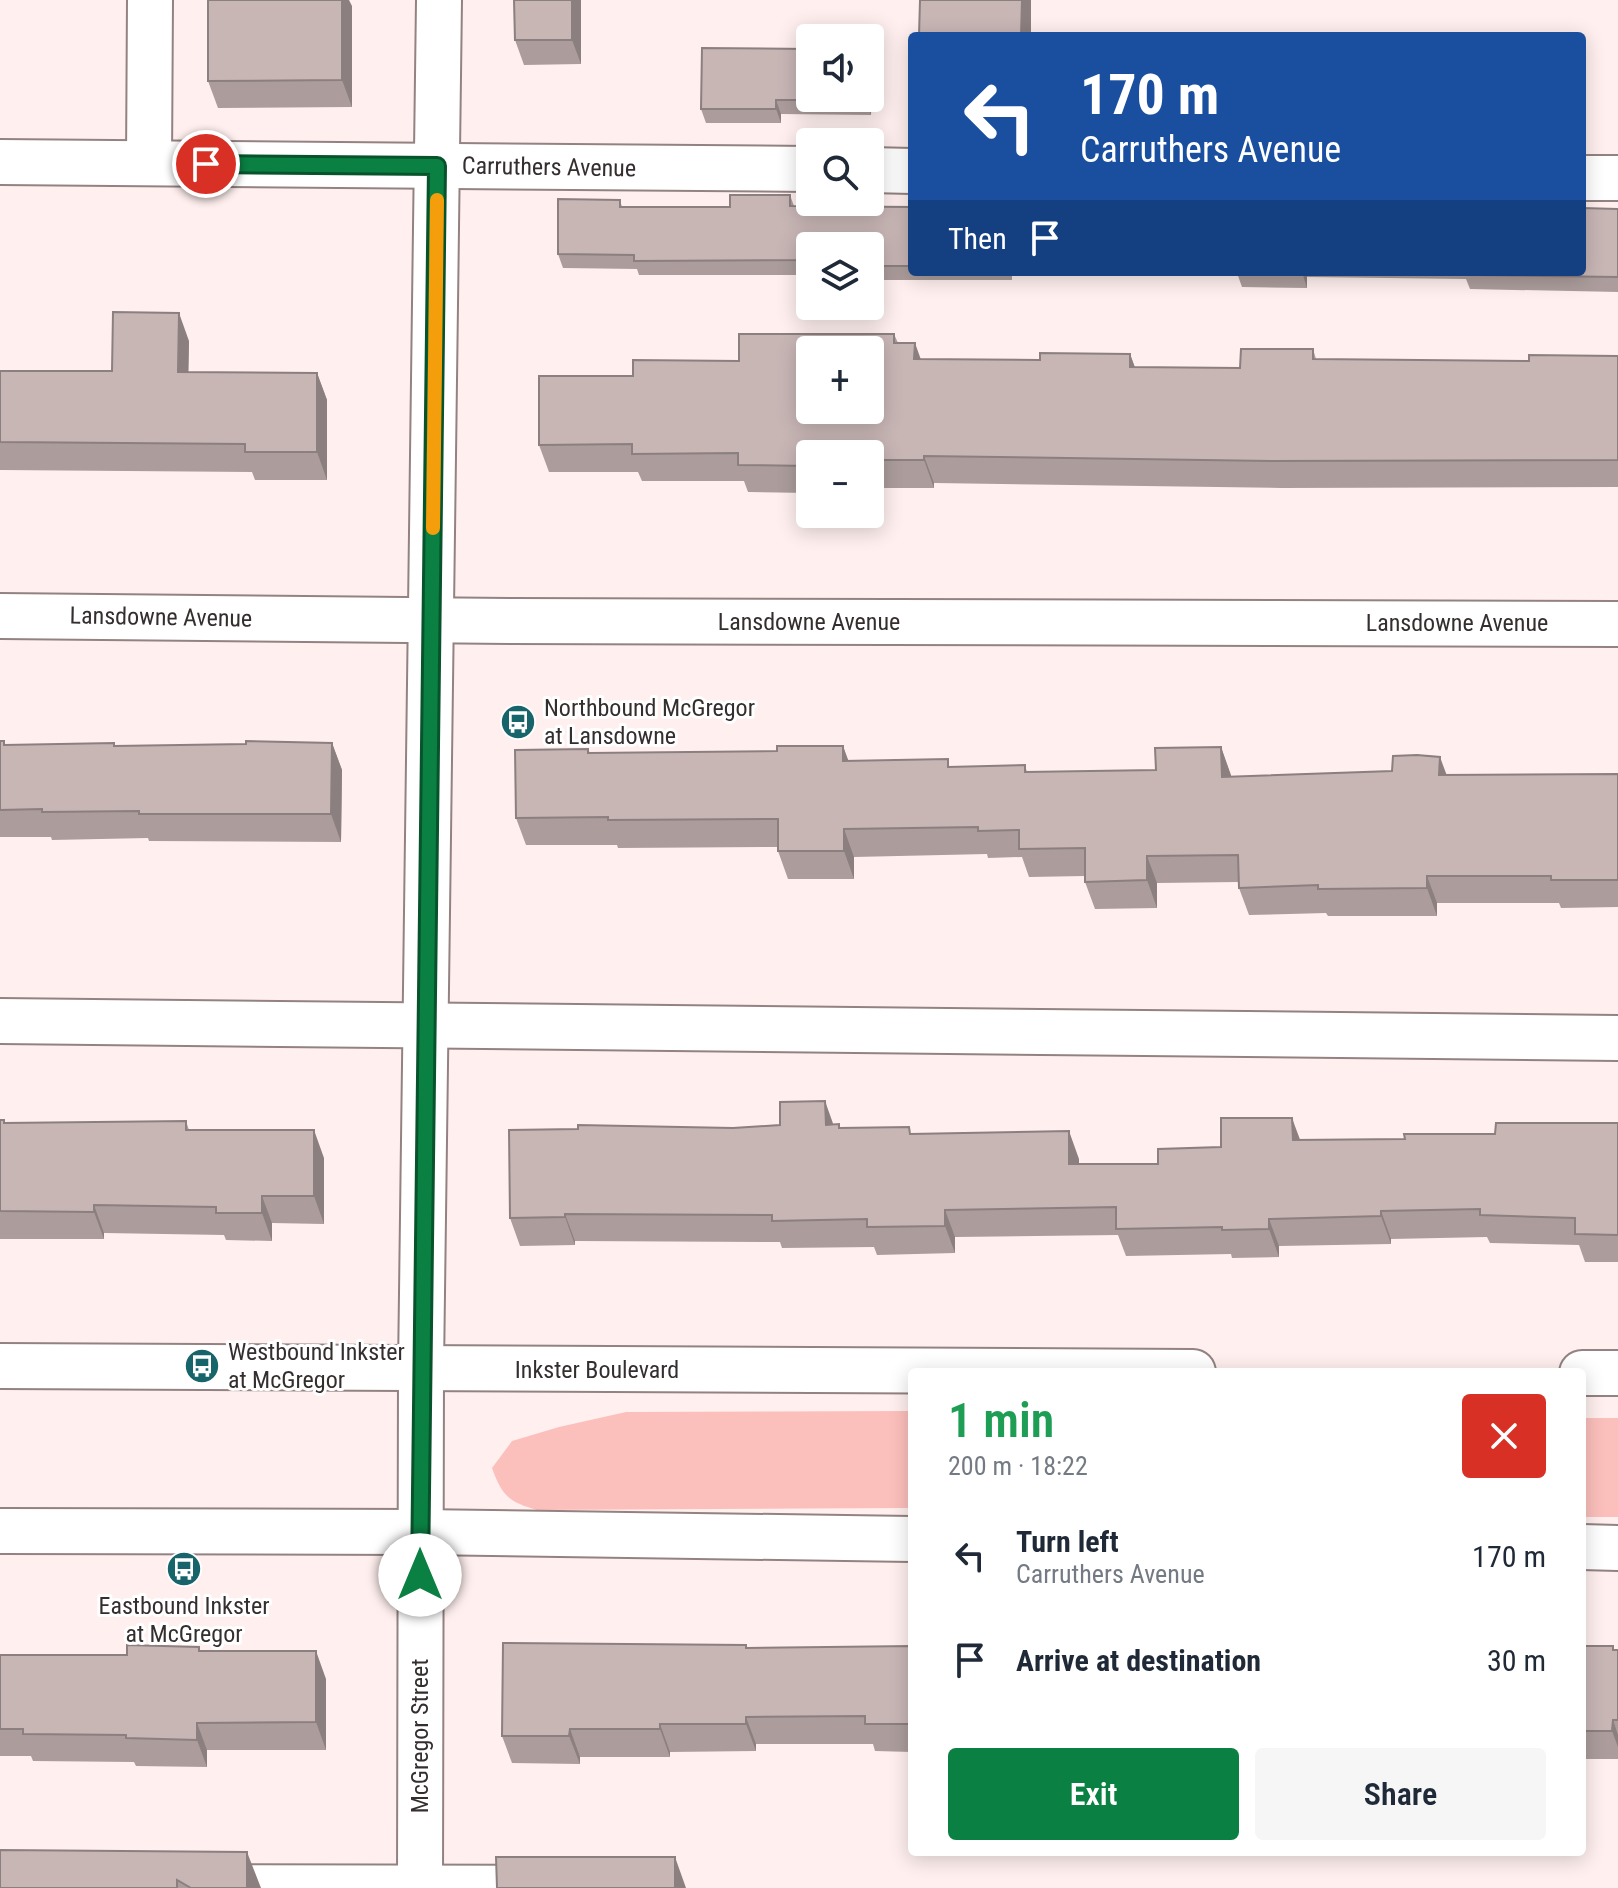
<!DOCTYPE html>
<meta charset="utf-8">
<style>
:root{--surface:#fff;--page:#f6f6f7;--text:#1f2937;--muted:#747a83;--accent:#0b8043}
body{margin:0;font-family:"Roboto Condensed",sans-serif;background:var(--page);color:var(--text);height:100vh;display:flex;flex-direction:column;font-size:30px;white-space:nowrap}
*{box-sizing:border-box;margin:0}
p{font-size:26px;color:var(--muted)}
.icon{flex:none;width:44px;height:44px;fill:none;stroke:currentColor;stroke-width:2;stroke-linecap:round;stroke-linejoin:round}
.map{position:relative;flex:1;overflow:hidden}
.sheet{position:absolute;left:908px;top:1368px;width:678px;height:488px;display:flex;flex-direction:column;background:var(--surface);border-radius:8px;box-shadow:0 4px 20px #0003}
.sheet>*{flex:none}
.top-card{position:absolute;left:908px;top:32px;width:678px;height:244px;border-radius:8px;box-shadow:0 4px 20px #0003;background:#1a4fa0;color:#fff;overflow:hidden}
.tools{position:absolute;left:796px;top:24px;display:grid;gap:16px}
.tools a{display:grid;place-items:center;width:88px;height:88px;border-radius:8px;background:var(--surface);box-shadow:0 4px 20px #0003;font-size:40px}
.pin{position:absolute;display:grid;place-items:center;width:68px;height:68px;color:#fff;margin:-34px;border:4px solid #fff;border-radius:50%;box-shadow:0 2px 8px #0007}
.me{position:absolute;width:88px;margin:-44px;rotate:0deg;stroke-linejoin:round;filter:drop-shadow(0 0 6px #0008)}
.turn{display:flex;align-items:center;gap:28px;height:168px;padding:0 40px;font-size:36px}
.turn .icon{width:104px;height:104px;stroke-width:2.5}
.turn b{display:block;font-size:56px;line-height:68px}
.then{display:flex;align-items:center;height:76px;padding:0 40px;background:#0003;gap:16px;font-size:30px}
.round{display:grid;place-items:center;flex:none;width:84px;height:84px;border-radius:8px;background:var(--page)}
.summary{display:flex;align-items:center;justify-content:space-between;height:136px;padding:0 40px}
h1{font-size:48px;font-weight:600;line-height:60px;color:#1e9e55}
.primary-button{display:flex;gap:16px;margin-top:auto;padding:16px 40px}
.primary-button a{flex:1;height:92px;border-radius:8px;background:var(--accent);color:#fff;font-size:32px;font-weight:600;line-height:92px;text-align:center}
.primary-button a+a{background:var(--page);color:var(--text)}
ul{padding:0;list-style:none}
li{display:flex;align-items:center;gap:24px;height:104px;padding:0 40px}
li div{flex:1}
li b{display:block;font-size:30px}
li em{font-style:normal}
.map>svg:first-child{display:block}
.green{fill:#fcc0bc}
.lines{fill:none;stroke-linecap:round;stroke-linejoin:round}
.minor-casing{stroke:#938281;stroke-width:48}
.major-casing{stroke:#938281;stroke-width:48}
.minor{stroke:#fff;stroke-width:44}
.major{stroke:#fff;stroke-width:44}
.wall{fill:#ac9d9c}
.shaded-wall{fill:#8c7f7f}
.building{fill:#c8b6b5;stroke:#8c7f7f;stroke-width:2;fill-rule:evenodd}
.route-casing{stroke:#07532c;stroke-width:20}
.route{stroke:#0b8043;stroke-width:14}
.slow{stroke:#f59e0b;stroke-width:14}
.labels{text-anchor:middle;stroke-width:6;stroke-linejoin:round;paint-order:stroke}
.street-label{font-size:24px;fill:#352e2e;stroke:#fff}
.poi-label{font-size:24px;fill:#352e2e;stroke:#fff;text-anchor:start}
</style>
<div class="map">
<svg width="1618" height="1888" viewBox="0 0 1618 1888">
<rect width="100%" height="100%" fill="#fff0ef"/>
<!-- green -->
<g class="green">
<path d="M912,1411V1508L537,1510C509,1502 502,1496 492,1468L512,1441L559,1427L626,1412Z"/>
<rect x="1582" y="1418" width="36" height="99"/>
</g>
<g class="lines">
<!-- minor casing -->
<g class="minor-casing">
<g id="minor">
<polyline points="0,162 810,169"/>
<polyline points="149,163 150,0"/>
<polyline points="870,170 912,171"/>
<polyline points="1582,178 1618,178"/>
<polyline points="0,616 511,621 1618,624"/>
<polyline points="0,1021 1618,1038"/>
<polyline points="203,1887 560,1888"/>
</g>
</g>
<!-- major casing -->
<g class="major-casing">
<g id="major">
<polyline points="0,1366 1193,1372"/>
<polyline points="1582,1373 1618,1373"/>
<polyline points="0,1531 420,1532 912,1539"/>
<polyline points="1582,1547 1618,1548"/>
<polyline points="420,1888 421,1369 439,0"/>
</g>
</g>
<!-- minor -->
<use href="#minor" class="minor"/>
<!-- major -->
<use href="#major" class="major"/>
</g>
<!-- wall -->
<g class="wall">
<polygon points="514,0 581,0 581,64 524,65 515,40"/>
<polygon points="352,6 352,107 218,108 208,81"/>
<polygon points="702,48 870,98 870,59 872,64 871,115 781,114 781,123 706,123 701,109"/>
<polygon points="790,195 794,206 912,207 912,272 1012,272 1012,280 870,280 870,246 810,246 810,275 639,275 637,269 563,268 558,254 620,200 622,207 730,207"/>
<polygon points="1618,209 1618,292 1470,289 1466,279 1307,277 1307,288 1242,287 1237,273 1237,272 1582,272"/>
<polygon points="894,334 898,343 920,360 1040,360 1130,354 1135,368 1240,368 1313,349 1316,359 1529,361 1618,356 1618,487 1281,488 934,483 934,488 870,488 870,454 810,454 810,493 748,492 744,481 642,481 638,472 549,472 539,445 633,376 739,361"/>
<polygon points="189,341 188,372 317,373 327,400 327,480 255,480 252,472 0,470 0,371 112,371"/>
<polygon points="0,741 4,741 5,745 115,746 332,743 342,770 341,842 149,841 148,838 52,840 51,837 0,837"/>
<polygon points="843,746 848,761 951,767 1025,765 1027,772 1156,770 1221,747 1231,777 1618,774 1618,907 1561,908 1559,903 1437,903 1437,916 1328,916 1326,913 1249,915 1239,888 1239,882 1157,883 1157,908 1095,909 1085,882 1085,876 1029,877 1022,857 988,858 987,854 854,857 854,879 788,879 778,851 778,847 618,848 617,845 526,845 516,818 588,749 590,753 777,751"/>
<polygon points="0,1120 5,1123 186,1121 189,1130 324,1158 324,1224 272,1223 272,1241 226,1240 224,1235 104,1233 104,1239 0,1239"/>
<polygon points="1618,1123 1618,1262 1585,1262 1579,1245 1490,1243 1487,1237 1391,1239 1391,1244 1279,1246 1279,1257 1232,1258 1231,1254 1126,1256 1118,1235 955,1237 955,1253 877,1255 874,1247 782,1248 780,1242 575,1241 575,1245 520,1246 510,1218 733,1128 834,1124 840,1128 912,1134 1079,1159 1079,1164 1158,1164 1221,1147 1301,1140 1405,1139 1495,1134"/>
<polygon points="912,1646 912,1752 875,1751 873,1744 756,1744 756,1751 670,1752 670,1757 580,1757 580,1764 512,1763 502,1736 747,1648"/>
<polygon points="1582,1646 1618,1650 1618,1759 1582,1759"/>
<polygon points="199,1647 200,1651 326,1679 326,1750 207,1750 207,1767 136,1766 134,1762 33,1761 31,1756 0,1756 0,1655 127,1655"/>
<polygon points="0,1850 261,1888 0,1888"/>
</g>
<!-- shaded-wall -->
<g class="shaded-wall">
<polygon points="342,0 349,0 352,6 352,107 342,80"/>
<polygon points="572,0 581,0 581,64 572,40"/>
<polygon points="1022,0 1031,0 1031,36 1021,36"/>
<polygon points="870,59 872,64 871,115 866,100 866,98 870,98"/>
<polygon points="776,100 781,114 781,123 776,109"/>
<polygon points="1302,272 1305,272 1307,277 1307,288"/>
<polygon points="179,313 189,341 188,400 178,372"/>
<polygon points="915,343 925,371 914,359"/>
<polygon points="1130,354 1140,381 1130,367"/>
<polygon points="317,373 327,400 327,480 317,452"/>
<polygon points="924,456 934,483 934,488 924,460"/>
<polygon points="332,743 342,770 341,842 331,814"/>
<polygon points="843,746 853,773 843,761"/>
<polygon points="1221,747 1231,775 1232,805 1222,777"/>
<polygon points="1440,757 1450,784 1439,775"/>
<polygon points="844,829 854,857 854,879 844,851"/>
<polygon points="1147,856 1157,883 1157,908 1147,880"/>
<polygon points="1427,876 1437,903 1437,916 1427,888"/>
<polygon points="825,1101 835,1129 826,1125"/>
<polygon points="1292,1118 1302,1145 1293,1140"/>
<polygon points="314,1130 324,1158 324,1224 314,1196"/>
<polygon points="1069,1131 1079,1159 1079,1191 1069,1164"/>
<polygon points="262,1196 272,1223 272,1241 262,1213"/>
<polygon points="94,1205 104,1233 104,1239 94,1212"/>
<polygon points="945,1210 955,1237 955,1253 945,1226"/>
<polygon points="1381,1211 1391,1239 1391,1244 1381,1216"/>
<polygon points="565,1214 575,1241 575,1245 565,1217"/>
<polygon points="1269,1219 1279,1246 1279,1257 1269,1229"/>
<polygon points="316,1651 326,1679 326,1750 316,1722"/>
<polygon points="746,1717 756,1744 756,1751 746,1724"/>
<polygon points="1613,1720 1618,1735 1618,1747 1612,1731"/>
<polygon points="197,1723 207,1750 207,1767 197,1740"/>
<polygon points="660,1724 670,1752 670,1757 660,1729"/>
<polygon points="570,1729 580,1757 580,1764 569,1736"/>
<polygon points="247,1852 261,1888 247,1888"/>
<polygon points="675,1857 686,1888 675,1888"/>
</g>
<!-- building -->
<g class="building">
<polygon points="208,0 342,0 342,80 208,81"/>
<polygon points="514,0 572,0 572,40 515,40"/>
<polygon points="920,0 1022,0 1021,36 919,36"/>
<polygon points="1154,34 1207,35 1207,36 1154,36"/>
<polygon points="702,48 810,49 810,98 866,98 866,100 776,100 776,109 701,109"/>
<polygon points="730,195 790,195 790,206 912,207 912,266 870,266 870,246 810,246 810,260 634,261 634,255 558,254 558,199 620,200 620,207 730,207"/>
<polygon points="1582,208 1618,209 1618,277 1465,275 1465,272 1582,272"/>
<polygon points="1237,272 1302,272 1302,274 1237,273"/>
<polygon points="113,312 179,313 178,372 317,373 317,452 245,452 245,444 0,442 0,371 112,371"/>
<path d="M739,334H894V343H915L914,359L1040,360V353L1130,354V367L1240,368L1241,349H1313V359L1529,361V355L1618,356V460L1271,461L924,456V460H870V454H810V466L738,465V453L632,454V444L539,445V376H633V360L739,361ZM810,350H870V410H810Z"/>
<polygon points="0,741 4,741 4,745 114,743 114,746 246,744 246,741 332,743 331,814 139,814 139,811 42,812 42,809 0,810"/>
<polygon points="777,746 843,746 843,761 948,759 948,767 1025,765 1025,772 1156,770 1155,748 1221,747 1222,777 1392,771 1393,756 1417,755 1440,757 1439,775 1618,774 1618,880 1551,880 1551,876 1427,876 1427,888 1318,889 1318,885 1239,888 1238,855 1147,856 1147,880 1085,882 1085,848 1019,849 1019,830 978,831 978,827 844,829 844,851 778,851 778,819 608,820 608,817 516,818 515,750 588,749 588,753 777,751"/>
<polygon points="825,1101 826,1125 839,1124 839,1128 909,1127 910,1134 1069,1131 1069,1164 1158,1164 1158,1149 1221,1147 1221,1118 1292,1118 1293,1140 1405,1139 1404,1134 1495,1134 1496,1123 1618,1123 1618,1235 1575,1234 1575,1218 1480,1215 1480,1209 1381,1211 1381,1216 1269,1219 1269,1229 1222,1230 1222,1227 1116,1229 1116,1207 945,1210 945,1226 867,1227 867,1219 772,1221 772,1215 565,1214 565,1217 510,1218 509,1130 578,1129 578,1125 733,1128 780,1125 780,1102"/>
<polygon points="0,1120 4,1120 4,1123 186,1121 186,1130 314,1130 314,1196 262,1196 262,1213 216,1213 216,1207 94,1205 94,1212 0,1211"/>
<polygon points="503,1643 746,1645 746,1648 912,1646 912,1724 865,1724 865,1716 746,1717 746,1724 660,1724 660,1729 570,1729 569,1736 502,1736"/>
<polygon points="127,1645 199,1647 199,1651 316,1651 316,1722 197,1723 197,1740 126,1738 126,1735 23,1734 23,1729 0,1729 0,1655 127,1655"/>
<polygon points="1582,1646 1613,1646 1613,1650 1618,1650 1618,1720 1613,1720 1612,1731 1582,1731"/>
<polygon points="0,1850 247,1852 247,1888 191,1888 177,1880 177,1888 0,1888"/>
<polygon points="496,1857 675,1857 675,1888 497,1888"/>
</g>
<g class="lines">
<!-- route casing -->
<g class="route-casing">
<polyline id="route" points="206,164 437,166 420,1575"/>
</g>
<!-- route -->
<use href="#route" class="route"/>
<!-- slow -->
<polyline class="slow" points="433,528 437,200"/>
</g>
<!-- icons -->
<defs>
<g id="bus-disc" transform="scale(1.8)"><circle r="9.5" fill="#17656b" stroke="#fff"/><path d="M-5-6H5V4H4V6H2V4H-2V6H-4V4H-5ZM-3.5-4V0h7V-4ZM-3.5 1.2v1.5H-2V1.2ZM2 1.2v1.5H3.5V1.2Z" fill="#fff"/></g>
</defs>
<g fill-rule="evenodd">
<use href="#bus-disc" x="518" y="722"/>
<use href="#bus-disc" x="202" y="1366"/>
<use href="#bus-disc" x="184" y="1569"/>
</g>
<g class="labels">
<!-- street labels -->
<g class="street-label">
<text transform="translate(549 167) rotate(1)" y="8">Carruthers Avenue</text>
<text transform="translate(161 617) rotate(1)" y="8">Lansdowne Avenue</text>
<text x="809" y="630">Lansdowne Avenue</text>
<text x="1457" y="631">Lansdowne Avenue</text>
<text x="597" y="1378">Inkster Boulevard</text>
<text transform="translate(420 1736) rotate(-90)" y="8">McGregor Street</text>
</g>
<!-- poi labels -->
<g class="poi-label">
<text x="544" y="716">Northbound McGregor<tspan x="544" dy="28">at Lansdowne</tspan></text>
<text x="228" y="1360">Westbound Inkster<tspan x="228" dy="28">at McGregor</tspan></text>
<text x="184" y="1614" text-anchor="middle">Eastbound Inkster<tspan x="184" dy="28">at McGregor</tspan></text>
</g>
</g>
</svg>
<div class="tools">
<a><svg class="icon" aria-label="sound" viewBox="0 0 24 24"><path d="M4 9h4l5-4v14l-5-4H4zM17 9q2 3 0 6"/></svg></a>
<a><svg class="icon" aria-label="search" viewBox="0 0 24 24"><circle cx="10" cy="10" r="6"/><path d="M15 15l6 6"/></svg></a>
<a><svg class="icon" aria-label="layers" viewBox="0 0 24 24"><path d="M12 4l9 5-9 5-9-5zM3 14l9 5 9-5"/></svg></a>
<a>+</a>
<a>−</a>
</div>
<div class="pin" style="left:206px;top:164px;background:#d93025"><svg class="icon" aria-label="arrive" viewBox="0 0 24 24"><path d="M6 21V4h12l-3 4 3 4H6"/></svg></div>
<svg class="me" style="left:420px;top:1575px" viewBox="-20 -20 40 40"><circle r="19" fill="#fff"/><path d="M0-13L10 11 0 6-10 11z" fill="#0b8043"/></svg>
<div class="top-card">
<div class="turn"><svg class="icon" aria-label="left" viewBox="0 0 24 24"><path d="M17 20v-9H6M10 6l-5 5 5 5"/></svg><div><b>170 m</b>Carruthers Avenue</div></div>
<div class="then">Then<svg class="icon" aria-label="arrive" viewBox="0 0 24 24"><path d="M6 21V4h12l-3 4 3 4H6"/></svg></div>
</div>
<section class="sheet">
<div class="summary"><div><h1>1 min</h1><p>200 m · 18:22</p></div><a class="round" style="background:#d93025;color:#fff"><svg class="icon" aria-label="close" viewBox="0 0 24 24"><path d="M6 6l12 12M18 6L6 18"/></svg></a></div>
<ul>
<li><svg class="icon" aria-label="left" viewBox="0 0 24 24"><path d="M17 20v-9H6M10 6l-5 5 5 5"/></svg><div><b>Turn left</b><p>Carruthers Avenue</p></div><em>170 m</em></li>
<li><svg class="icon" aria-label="arrive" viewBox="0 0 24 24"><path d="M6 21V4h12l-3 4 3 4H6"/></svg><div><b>Arrive at destination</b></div><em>30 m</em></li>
</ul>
<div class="primary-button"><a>Exit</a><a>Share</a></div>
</section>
</div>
